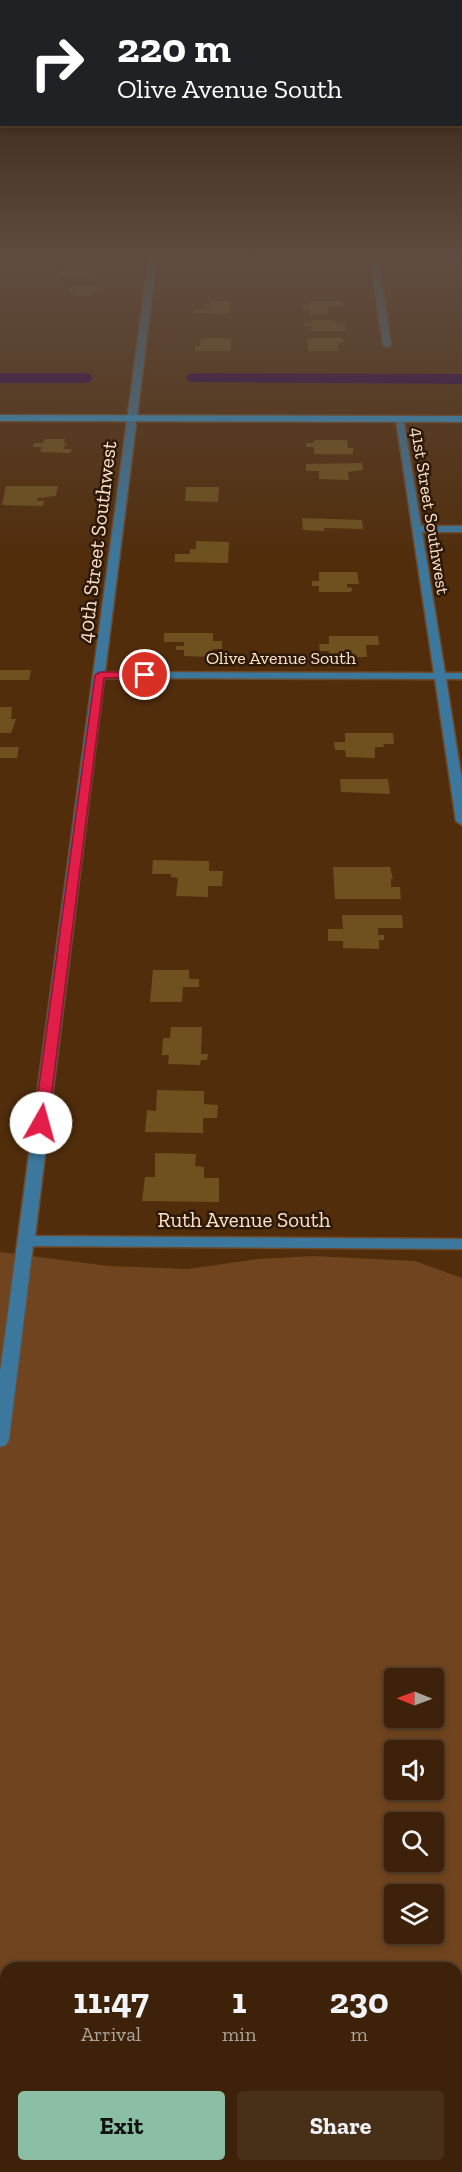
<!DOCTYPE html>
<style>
:root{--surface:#3d2209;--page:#482f17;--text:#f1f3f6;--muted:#ada49c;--line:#563f2a;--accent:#8abfa5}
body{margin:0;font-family:"Zilla Slab",serif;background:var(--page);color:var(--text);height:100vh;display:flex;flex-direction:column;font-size:22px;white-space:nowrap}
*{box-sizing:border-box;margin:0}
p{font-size:20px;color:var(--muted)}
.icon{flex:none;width:33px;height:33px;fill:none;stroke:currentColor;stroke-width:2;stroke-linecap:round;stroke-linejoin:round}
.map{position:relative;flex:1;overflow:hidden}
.side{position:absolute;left:0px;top:1962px;width:462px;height:210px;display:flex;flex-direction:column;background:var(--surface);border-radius:18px 18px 0 0;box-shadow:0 3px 9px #0003,0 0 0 2px var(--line)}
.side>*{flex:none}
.hud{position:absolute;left:0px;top:0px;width:462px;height:126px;box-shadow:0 3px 9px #0003,0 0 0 2px var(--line);background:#202124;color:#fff;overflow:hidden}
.needle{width:39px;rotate:271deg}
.tools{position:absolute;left:384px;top:1668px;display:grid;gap:12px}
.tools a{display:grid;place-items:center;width:60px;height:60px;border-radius:6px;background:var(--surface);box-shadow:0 3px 9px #0003,0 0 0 2px var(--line);font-size:30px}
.pin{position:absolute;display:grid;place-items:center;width:51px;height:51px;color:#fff;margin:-26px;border:3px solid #fff;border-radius:50%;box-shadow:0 2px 6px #0007}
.me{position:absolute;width:66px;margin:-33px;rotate:7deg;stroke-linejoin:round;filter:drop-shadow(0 0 4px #0008)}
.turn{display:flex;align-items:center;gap:21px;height:126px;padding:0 18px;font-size:27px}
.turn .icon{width:78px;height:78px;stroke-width:2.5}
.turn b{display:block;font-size:42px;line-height:51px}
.eta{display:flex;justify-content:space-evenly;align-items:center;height:102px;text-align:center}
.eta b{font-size:36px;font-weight:700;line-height:42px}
.action{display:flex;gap:12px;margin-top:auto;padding:12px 18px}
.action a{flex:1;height:69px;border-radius:6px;background:var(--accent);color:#111;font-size:24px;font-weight:700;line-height:69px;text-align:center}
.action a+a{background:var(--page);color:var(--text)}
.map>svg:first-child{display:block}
.green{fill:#6f441e;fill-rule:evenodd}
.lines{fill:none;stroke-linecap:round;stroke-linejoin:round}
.canal{fill:#290050;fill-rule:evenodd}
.building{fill:#6e511e}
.street-casing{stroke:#6d4a2b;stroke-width:3}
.secondary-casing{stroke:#6d4a2b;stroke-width:3}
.street{fill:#3c779d;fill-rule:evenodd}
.secondary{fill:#3199d6;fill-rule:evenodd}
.route{fill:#e11d48;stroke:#92132f;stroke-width:1.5}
.labels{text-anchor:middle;stroke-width:5;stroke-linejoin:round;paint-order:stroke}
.far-street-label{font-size:18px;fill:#fee1cb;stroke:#2d1908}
.street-label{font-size:21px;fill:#fee1cb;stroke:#2d1908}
</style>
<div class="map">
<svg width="462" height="2172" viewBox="0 0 462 2172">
<rect width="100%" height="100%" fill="#512d0c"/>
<!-- green -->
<path class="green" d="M0,1252L109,1266L188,1269L258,1259L313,1256L415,1261L462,1278V2172H0ZM394,1678H434V1718H394ZM394,1750H434V1790H394ZM394,1822H434V1862H394ZM394,1894H434V1934H394ZM6,1968H456V2166H6Z"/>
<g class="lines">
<!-- canal -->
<g class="canal">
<polygon points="0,373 84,373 90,374 93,378 90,382 84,383 0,383"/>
<polygon points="195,373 462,374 462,384 189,382 186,378 189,374"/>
</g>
</g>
<!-- building -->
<g class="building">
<polygon points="68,256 93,256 92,259 109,259 108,263 66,263"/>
<polygon points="66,268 102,268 101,272 95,272 94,276 58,276 59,271 65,271"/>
<polygon points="71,285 103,285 102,289 93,289 92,296 73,296 73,293 69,293"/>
<polygon points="210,301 231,301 230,314 194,313 194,309 209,309 204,307 204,305 210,305"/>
<polygon points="310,301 343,301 343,306 328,307 328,314 310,314 310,310 302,310 302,305 310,305"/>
<polygon points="311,320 335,320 335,324 345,326 345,331 311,331 311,326 304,326 304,323 311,323"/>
<polygon points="201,338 231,338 231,351 195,351 195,346 200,346"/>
<polygon points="307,338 343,338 343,343 338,343 339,351 308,351"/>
<polygon points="44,439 65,439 64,443 67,443 63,449 72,449 70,453 40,452 42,447 33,447 34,443 43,443"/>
<polygon points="314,440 347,440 348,448 353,448 353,454 314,454 314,447 306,447 306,443 314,443"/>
<polygon points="362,463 363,470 348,472 349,480 319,479 319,471 306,471 306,464"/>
<polygon points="6,486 58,486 56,496 38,498 37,501 44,501 43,506 2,505"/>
<polygon points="186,487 219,487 218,502 185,501"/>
<polygon points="302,518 362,520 363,529 324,528 324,531 303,530"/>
<polygon points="196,541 229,542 228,563 175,562 175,554 190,554 190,549 196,549"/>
<polygon points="319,572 357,572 359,584 347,584 347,587 353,588 351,592 319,592 319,586 312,586 312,581 319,581"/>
<polygon points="164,633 213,633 213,641 222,641 222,649 213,649 212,657 184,656 184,650 176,650 176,646 184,646 184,642 164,642"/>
<polygon points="329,636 378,636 379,645 366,645 367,657 330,657 329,651 320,651 319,644 329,644"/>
<polygon points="0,670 31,670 29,680 0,680"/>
<polygon points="0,707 12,707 11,719 16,719 11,733 0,733"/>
<polygon points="345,733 393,733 394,744 383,744 384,747 375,747 375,758 346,757 345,750 335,750 334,742 345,742"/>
<polygon points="0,747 19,747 17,758 0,758"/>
<polygon points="340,779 388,779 390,794 341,792"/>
<polygon points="153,860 209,861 209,871 223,871 222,886 208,886 208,897 176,896 178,878 171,877 171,874 152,874"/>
<polygon points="333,867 390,867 393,879 391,879 391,887 400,887 401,899 335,899"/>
<polygon points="342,915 402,915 403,928 378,928 378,935 384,935 384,940 379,940 379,949 343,948 343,941 328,941 328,929 343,929"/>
<polygon points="153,970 189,970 189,979 199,979 199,987 183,987 182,1002 150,1002"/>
<polygon points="171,1027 202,1027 201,1054 208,1054 207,1060 201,1060 200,1065 168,1064 169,1055 162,1055 163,1038 170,1038"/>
<polygon points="157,1090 204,1091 204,1104 218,1105 217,1118 203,1118 203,1133 145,1132 147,1110 156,1111"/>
<polygon points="155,1153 196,1154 195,1166 204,1167 204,1178 219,1178 219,1202 142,1201 145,1177 155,1177"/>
</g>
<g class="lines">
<!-- street casing -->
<g class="street-casing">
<g id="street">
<polygon points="149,256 157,256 105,672 434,673 396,419 403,417 421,526 462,526 462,532 422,532 445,673 462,673 462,679 446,679 462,782 462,825 456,821 435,679 104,678 35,1236 462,1239 462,1249 33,1246 9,1440 6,1445 0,1447 0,1372"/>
<polygon points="370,256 378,256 391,345 387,347 383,345"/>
</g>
</g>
<!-- secondary casing -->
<g class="secondary-casing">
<polygon id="secondary" points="0,415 462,416 462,422 0,421"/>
</g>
<!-- street -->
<use href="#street" class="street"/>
<!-- secondary -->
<use href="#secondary" class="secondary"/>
</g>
<!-- sky -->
<linearGradient id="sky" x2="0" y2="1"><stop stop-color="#2d1907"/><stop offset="0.46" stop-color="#5f4c40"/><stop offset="1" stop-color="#5f4c40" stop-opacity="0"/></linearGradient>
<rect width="462" height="560" fill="url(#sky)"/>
<!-- route -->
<polygon class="route" points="145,672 150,675 148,677 104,678 48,1123 41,1127 34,1123 95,675 100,672"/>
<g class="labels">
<!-- far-street labels -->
<g class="far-street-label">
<text transform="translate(430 511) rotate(81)" y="6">41st Street Southwest</text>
<text x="281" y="664">Olive Avenue South</text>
</g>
<!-- street labels -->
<g class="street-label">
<text transform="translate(97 542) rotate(-83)" y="7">40th Street Southwest</text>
<text x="244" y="1227">Ruth Avenue South</text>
</g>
</g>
</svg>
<div class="tools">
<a><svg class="needle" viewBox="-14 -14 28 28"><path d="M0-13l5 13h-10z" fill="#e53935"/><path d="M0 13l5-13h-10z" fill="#ada49c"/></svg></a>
<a><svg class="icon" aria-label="sound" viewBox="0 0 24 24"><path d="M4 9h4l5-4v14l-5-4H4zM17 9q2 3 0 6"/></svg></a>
<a><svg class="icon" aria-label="search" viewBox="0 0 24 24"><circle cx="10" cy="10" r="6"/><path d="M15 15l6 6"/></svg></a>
<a><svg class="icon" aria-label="layers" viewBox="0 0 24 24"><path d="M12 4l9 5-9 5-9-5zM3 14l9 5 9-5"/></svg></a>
</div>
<div class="pin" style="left:145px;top:675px;background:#d93025"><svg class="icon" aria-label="arrive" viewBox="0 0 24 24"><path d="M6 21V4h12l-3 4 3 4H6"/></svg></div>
<svg class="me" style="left:41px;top:1123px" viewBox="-20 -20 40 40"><circle r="19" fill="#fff"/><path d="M0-13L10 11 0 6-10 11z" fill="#e11d48"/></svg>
<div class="hud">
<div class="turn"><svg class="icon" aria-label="right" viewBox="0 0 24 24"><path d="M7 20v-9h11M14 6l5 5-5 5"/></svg><div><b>220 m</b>Olive Avenue South</div></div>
</div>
<section class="side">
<div class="eta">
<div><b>11:47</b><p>Arrival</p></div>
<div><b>1</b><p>min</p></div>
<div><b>230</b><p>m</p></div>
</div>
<div class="action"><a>Exit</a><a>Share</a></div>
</section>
</div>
